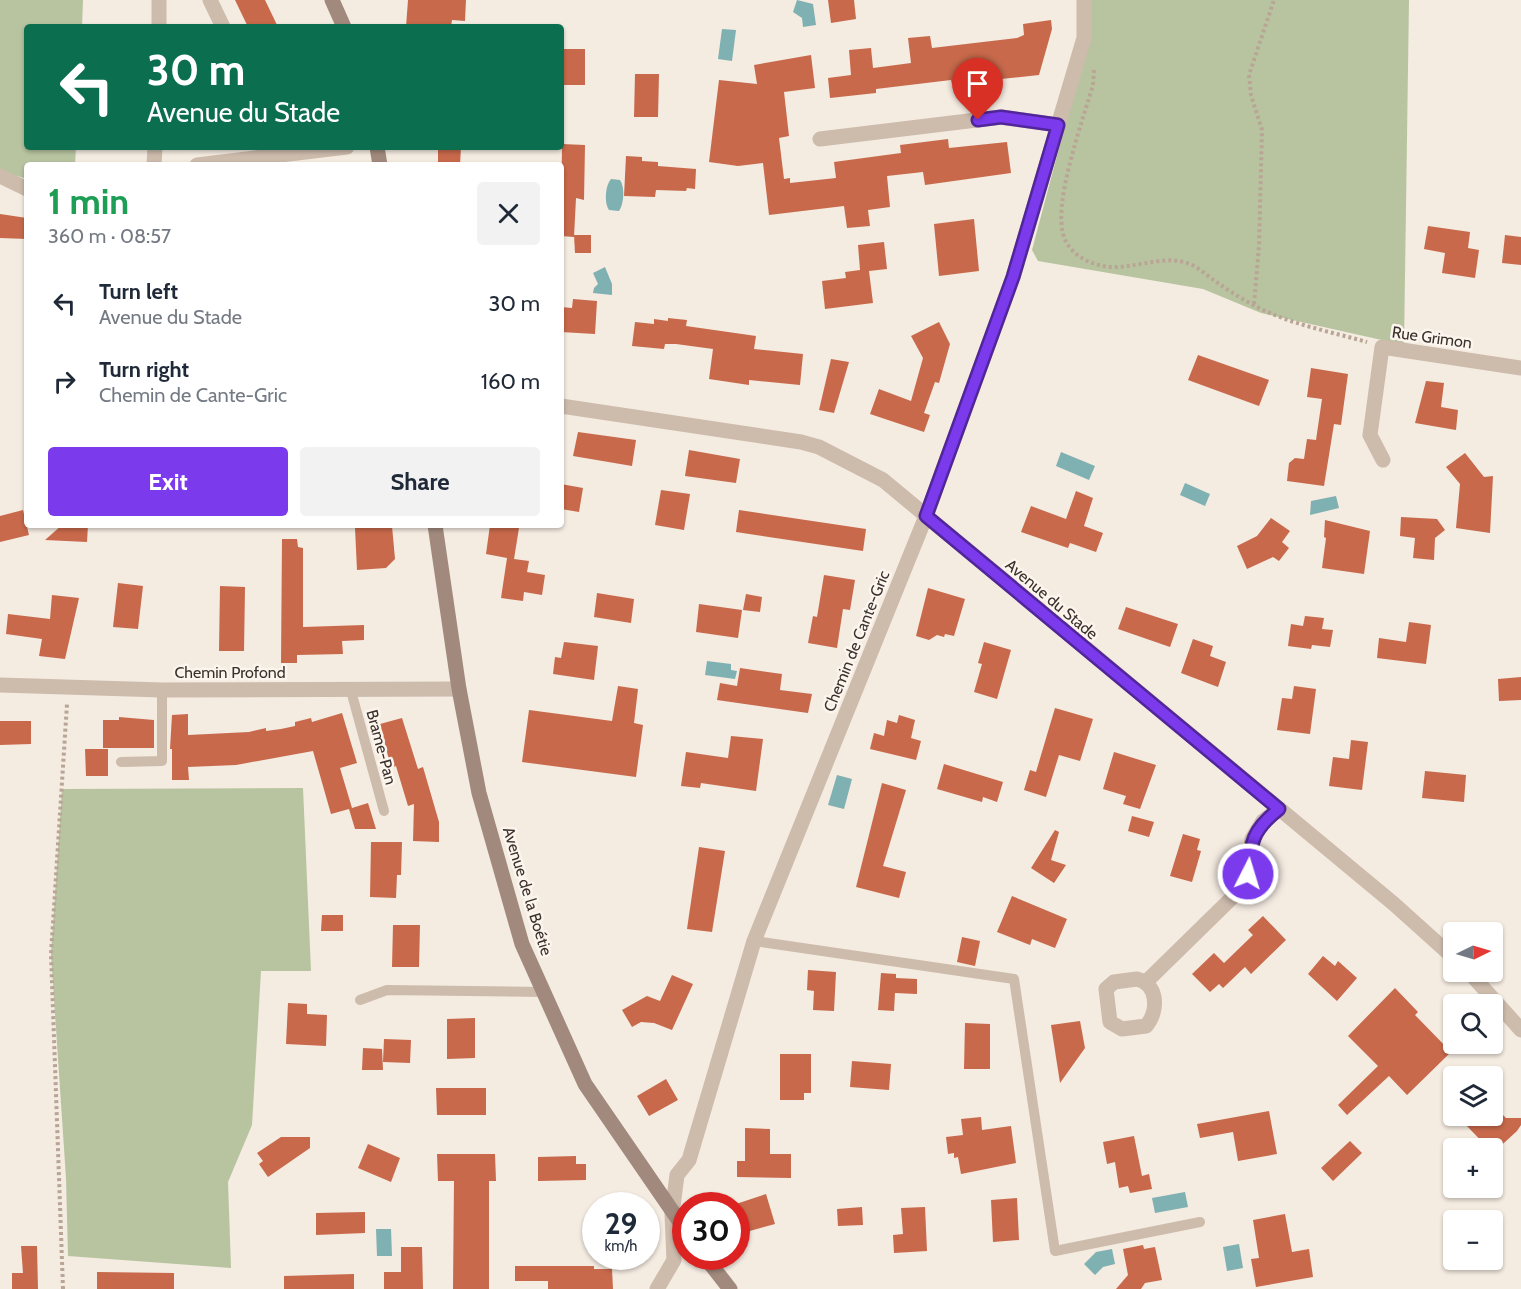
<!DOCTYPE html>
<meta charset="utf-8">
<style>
:root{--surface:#fff;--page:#f2f2f3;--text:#1f2937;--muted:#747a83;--accent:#7c3aed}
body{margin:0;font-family:Cabin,sans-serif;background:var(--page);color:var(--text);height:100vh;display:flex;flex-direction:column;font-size:22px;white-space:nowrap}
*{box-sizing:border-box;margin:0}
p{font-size:20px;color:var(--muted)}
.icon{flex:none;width:33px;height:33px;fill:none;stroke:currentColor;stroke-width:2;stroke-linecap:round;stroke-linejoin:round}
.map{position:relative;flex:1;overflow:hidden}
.sheet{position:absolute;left:24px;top:162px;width:540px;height:366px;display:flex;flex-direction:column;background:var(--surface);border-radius:6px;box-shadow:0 2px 4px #0004}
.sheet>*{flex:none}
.hud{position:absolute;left:24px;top:24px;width:540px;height:126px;border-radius:6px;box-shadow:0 2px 4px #0004;background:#0b6e4f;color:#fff;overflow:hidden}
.needle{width:39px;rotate:85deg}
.tools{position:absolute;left:1443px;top:922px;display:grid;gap:12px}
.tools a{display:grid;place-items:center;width:60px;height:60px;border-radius:6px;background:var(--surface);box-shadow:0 2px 4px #0004;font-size:30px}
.speed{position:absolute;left:582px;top:1192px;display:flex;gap:12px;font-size:30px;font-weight:700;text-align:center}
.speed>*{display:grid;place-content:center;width:78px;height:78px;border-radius:50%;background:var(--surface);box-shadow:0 2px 4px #0004;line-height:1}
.speed small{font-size:15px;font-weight:400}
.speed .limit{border:9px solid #d22;background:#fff;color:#111}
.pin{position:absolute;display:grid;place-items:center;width:51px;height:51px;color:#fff;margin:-62px -26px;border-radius:50% 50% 50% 0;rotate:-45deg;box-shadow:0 0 6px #0007}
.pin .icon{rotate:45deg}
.me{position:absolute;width:66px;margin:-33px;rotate:5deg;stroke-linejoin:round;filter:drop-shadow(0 0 4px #0008)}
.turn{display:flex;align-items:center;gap:21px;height:126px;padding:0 24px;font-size:27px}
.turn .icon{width:78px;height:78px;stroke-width:2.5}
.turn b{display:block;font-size:42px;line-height:51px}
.round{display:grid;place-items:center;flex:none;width:63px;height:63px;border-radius:6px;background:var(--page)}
.overview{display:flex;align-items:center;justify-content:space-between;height:102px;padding:0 24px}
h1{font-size:36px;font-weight:700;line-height:45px;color:#1e9e55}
.cta{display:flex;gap:12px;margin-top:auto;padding:12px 24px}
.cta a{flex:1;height:69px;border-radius:6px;background:var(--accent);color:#fff;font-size:24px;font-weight:700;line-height:69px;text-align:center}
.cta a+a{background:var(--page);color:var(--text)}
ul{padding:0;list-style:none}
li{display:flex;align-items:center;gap:18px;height:78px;padding:0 24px}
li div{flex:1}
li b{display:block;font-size:22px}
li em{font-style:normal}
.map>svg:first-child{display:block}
.green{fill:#b8c4a0}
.water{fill:#7fb0b2}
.building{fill:#c8694b}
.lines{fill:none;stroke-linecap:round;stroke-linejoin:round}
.path{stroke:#b9a596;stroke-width:4;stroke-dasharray:3 3;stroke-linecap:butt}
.service{stroke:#cdbbac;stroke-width:10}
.minor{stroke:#cdbbac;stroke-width:15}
.secondary{stroke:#a18a7d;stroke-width:15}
.route-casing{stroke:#51269a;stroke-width:15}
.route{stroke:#7c3aed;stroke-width:10}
.labels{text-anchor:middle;stroke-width:5;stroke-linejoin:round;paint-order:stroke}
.street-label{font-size:16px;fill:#3b302b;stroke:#fbf5ee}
</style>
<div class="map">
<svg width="1521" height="1289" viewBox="0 0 1521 1289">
<rect width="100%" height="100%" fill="#f4ebe1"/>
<!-- green -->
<g class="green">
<polygon points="0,0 83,0 82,27 27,27 27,147 76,147 75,165 27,165 27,179 0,171"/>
<polygon points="1090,0 1409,0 1404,345 1261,313 1203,289 1038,261 1032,250 1089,35"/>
<polygon points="303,788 311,971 261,971 252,1125 228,1182 231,1268 68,1256 66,1178 51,954 62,789"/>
</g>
<!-- water -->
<g class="water">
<polygon points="797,0 813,4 816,25 803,27 802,18 793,12"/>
<polygon points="722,29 736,30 732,61 718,59"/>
<path d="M611,179L620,180C625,187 624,204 619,211L609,210C604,203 605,186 611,179Z"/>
<polygon points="605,267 612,284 612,295 593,293 594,288 598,284 593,273"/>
<polygon points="1061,452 1095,466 1089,480 1056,466"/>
<polygon points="1185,483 1210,494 1205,506 1180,495"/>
<polygon points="1336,496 1339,508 1310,515 1311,501"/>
<polygon points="707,661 731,664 731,670 737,671 735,679 705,675"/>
<polygon points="837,775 852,779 844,809 828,805"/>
<polygon points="1185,1192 1188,1207 1155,1213 1152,1198"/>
<polygon points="376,1229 391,1229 392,1256 377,1256"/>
<polygon points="1239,1244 1243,1268 1227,1271 1223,1247"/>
<polygon points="1112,1249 1115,1264 1103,1267 1095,1275 1084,1264 1096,1252"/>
</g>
<!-- building -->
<g class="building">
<polygon points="235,0 265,0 278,27 248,27"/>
<polygon points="408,0 466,0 465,21 452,20 451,27 406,27"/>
<polygon points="828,0 854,0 856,19 831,23"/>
<polygon points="1051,20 1052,29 1039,75 952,84 951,80 876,89 876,93 830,98 828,78 851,75 849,50 871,48 873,68 911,63 908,38 930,36 932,48 1017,38 1024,35 1023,24"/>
<rect x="561" y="49" width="24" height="36"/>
<polygon points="811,55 815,88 784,92 789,136 779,138 784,179 790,178 790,183 836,178 834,162 901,153 900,145 948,139 949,148 1007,142 1011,173 925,185 923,172 887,176 890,207 868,210 870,226 847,228 844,206 769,215 763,163 738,166 709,162 719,80 757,84 754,65"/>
<polygon points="635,74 659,74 658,117 634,117"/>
<polygon points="562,144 585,145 584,200 576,198 574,237 561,236"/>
<polygon points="438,147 461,147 460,165 438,165"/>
<polygon points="626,156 642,157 642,161 658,162 658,166 696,169 695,189 687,188 686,191 656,190 655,197 624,196"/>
<polygon points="0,214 27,218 27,239 0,238"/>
<polygon points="974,219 979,271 939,276 934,224"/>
<polygon points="1428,226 1470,232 1468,248 1479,250 1475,278 1442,273 1445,253 1424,249"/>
<polygon points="574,235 591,235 591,253 575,253"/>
<polygon points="1505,235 1521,237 1521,265 1502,263"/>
<polygon points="884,242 887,269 869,271 873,303 825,309 822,281 846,278 845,272 860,270 858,245"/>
<polygon points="573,299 597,301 595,334 561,332 561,307 572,308"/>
<polygon points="668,318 687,320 686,326 756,336 754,349 803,354 800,385 749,380 749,385 709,379 713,349 676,344 665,344 664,349 632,346 635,322 654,324 654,319 668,321"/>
<polygon points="939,322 950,344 939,383 935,382 924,413 930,415 924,432 870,414 879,389 911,401 923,358 911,336"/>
<polygon points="1198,355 1269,380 1259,406 1188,380"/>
<polygon points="831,359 849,362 834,413 819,410"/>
<polygon points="1311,368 1348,374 1341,425 1334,424 1324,486 1287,481 1289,463 1295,458 1304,459 1307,439 1316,440 1322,399 1307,397"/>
<polygon points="1426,381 1444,383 1441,407 1458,410 1456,430 1415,423"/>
<polygon points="578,432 636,440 632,466 573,456"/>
<polygon points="689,450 740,459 736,483 685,476"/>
<polygon points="1465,453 1484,477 1493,476 1490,533 1456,528 1460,484 1446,467"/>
<polygon points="561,484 583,488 579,512 561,509"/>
<polygon points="661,490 690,494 684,530 655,525"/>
<polygon points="1076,491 1093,498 1084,526 1103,533 1096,552 1070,543 1068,548 1021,532 1031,506 1066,519"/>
<polygon points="23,510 29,535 0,542 0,516"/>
<polygon points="739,510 866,529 863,551 736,532"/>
<polygon points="1401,517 1437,519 1445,530 1435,538 1434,560 1413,558 1415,538 1400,536"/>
<polygon points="1271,518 1290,531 1282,542 1289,548 1279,561 1273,557 1247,569 1237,546 1257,536"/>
<polygon points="1325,520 1370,531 1364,574 1322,568 1326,538 1324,537"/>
<polygon points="62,525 88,525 87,542 45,540"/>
<polygon points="490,525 519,528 514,559 529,561 527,572 545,575 542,595 524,592 523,601 501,598 507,558 486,554"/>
<polygon points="392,526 395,559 386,568 357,570 355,528"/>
<polygon points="282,539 297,539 298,547 303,548 303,627 364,625 364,640 342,641 343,654 297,655 297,663 281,663"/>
<polygon points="824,575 855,580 850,610 843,609 837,648 808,643 813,616 817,617"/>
<polygon points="118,583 143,586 138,629 113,627"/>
<polygon points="220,586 245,587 244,651 219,651"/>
<polygon points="928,588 965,599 954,636 945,634 944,637 937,635 929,640 916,636"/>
<polygon points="597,593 634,599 631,623 594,617"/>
<polygon points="746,594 762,597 760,612 743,610"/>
<polygon points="52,595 79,598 65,659 39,656 42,639 6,634 8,614 50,619"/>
<polygon points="699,604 742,610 738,638 696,632"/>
<polygon points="1126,607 1178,624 1170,647 1118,629"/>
<polygon points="1305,616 1324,618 1322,629 1333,630 1330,647 1312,645 1311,649 1288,646 1291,624 1303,626"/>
<polygon points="1409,622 1431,625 1426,664 1377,658 1379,638 1406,642"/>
<polygon points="1193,639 1213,646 1210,656 1226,662 1218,687 1181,673"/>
<polygon points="564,642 598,646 594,680 553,674 555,657 561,658"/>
<polygon points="984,642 1011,650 997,699 974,692 982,664 978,663"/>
<polygon points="740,668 782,674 780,690 812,694 808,713 717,700 720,683 737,686"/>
<polygon points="1521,677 1521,700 1499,701 1498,679"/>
<polygon points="618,686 638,689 634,723 643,725 636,777 522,762 529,710 612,721"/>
<polygon points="1294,686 1316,689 1310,734 1277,730 1282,698 1292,699"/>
<polygon points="1055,708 1093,719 1080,761 1059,755 1046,797 1024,790 1030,770 1036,772"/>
<polygon points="342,713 357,763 340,768 352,808 368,803 376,829 355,829 349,809 331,814 313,751 236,765 188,767 189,780 172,780 172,749 170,749 172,715 188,714 188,735 249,732 266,728 266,731 281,729 295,726 295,722 311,718 312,722"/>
<polygon points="899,715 915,720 911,738 921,741 916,760 870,749 874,733 884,736 887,720 897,723"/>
<polygon points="119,717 154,720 154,748 103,748 103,720 119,720"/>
<polygon points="402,718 418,769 423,767 439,822 439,842 413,841 414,804 408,806 396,766 393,767 388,756 380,724"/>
<polygon points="0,721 31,721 31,744 0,745"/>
<polygon points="731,736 763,739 756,791 701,783 700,788 681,786 686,752 728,758"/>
<polygon points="1351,740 1368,742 1362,790 1329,786 1333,757 1349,759"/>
<polygon points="85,749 108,749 108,776 86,776"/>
<polygon points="1114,752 1156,765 1140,809 1123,804 1126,796 1103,789"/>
<polygon points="944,764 1003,782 997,802 983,797 982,802 937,789"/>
<polygon points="1425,771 1466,775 1464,802 1422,798"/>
<polygon points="882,783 906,790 883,866 906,872 899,898 856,887"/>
<polygon points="1132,816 1154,822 1149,837 1128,831"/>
<polygon points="1055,830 1059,832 1051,860 1066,865 1054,883 1031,868"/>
<polygon points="1183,834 1200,839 1197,850 1201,851 1192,882 1170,876"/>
<polygon points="371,842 402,842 401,875 397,875 396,898 370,897"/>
<polygon points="699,847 725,851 712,932 687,929"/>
<polygon points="1012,896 1067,919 1055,948 1032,939 1030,945 997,932"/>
<polygon points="322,915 343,915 343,931 321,931"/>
<polygon points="1263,916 1286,940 1251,974 1245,967 1223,988 1219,984 1210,992 1192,974 1214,953 1224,963 1253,935 1248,930"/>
<polygon points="393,925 420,925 419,967 392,967"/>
<polygon points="962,937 980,941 975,966 957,962"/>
<polygon points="1323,956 1335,966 1338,961 1357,978 1337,1001 1308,974"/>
<polygon points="808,970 836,972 834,1011 813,1010 814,991 807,990"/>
<polygon points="881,973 896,974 896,978 917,979 917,994 895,993 894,1011 878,1010"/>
<polygon points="672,975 693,984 672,1030 654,1023 641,1022 632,1027 622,1010 647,996 660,1001"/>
<polygon points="1395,988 1418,1012 1415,1015 1451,1052 1407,1095 1389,1076 1347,1115 1338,1105 1378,1066 1348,1036"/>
<polygon points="288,1003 307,1004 307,1014 327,1015 326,1046 286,1044"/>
<polygon points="475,1018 475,1058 447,1059 447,1019"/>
<polygon points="1080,1021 1085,1048 1060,1083 1051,1025"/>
<polygon points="965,1023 990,1024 990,1069 964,1069"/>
<polygon points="384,1039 411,1040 410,1063 383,1062"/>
<polygon points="363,1048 382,1049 383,1070 362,1070"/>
<polygon points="780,1054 811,1054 811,1093 804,1093 804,1100 780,1100"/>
<polygon points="852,1061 891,1064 889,1090 850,1087"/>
<polygon points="666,1079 678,1100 649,1116 637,1096"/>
<polygon points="436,1088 486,1088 486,1115 437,1115"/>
<polygon points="1492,1104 1506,1118 1521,1118 1521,1125 1517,1131 1493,1153 1492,1149 1489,1149 1466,1125 1475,1116 1492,1116"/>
<polygon points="1269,1111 1277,1154 1238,1161 1233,1132 1200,1138 1197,1124"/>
<polygon points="981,1117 982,1130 1011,1126 1016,1163 961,1174 958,1157 954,1158 954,1153 948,1154 946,1137 963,1135 961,1119"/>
<polygon points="745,1128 770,1129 770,1154 791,1154 791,1178 737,1177 737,1161 745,1161"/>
<polygon points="1134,1136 1142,1176 1149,1174 1152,1189 1130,1193 1128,1186 1119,1188 1115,1162 1107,1164 1103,1142"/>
<polygon points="281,1137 310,1137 310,1148 268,1177 259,1164 263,1161 257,1153"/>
<polygon points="1350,1141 1362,1153 1333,1181 1321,1168"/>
<polygon points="368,1144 400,1158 391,1182 358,1168"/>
<polygon points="437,1154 495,1154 496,1181 489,1181 489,1289 453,1289 454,1181 438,1181"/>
<polygon points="576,1156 576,1164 586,1164 586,1180 538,1181 538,1157"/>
<polygon points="766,1194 775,1224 739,1234 736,1204"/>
<polygon points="1017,1198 1019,1240 993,1242 991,1200"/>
<polygon points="862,1207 863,1225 838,1226 837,1209"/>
<polygon points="925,1207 927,1251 894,1253 893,1235 903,1234 901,1208"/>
<polygon points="365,1212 365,1233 316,1235 316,1213"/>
<polygon points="1285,1214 1292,1252 1309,1249 1313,1277 1256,1287 1251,1259 1259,1258 1253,1220"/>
<polygon points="1143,1245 1144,1249 1155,1247 1162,1280 1145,1283 1141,1289 1116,1289 1128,1275 1123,1249"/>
<polygon points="21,1246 37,1246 38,1289 12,1289 12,1273 23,1273"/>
<polygon points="401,1247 422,1247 423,1289 384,1289 384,1272 401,1272"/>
<polygon points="515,1266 594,1266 594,1269 612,1269 613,1289 548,1289 548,1281 515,1281"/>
<polygon points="97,1272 174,1273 174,1289 97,1289"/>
<polygon points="354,1274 354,1289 284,1289 284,1276"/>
</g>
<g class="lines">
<!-- path -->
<g class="path">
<path d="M1094,70L1093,85C1083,120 1052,204 1064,237C1071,256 1092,266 1112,267C1139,268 1166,253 1192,265C1200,269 1208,276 1215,281C1232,293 1251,305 1270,313C1300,326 1335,333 1367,342"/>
<polyline points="1254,304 1259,246 1262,130 1251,95 1249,75 1274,0"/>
<polyline points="63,1289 51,954 67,704"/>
</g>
<!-- service -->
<g class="service">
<polyline points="351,691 384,811"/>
<polyline points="121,762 162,761 162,690"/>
<polyline points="754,941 1014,979 1055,1251 1200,1222"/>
<polyline points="360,1000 387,990 544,992"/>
</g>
<!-- minor -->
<g class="minor">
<polyline points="210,0 223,27"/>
<polyline points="159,27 159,0"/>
<polyline points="820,139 1001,117 1058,125"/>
<polyline points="154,165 155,147"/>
<polyline points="197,165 347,147"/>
<polyline points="0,176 27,189"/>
<polyline points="561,406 801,442 819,447 883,480 1394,904 1454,958"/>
<polyline points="1383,460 1370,435 1382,347 1521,368"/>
<polyline points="0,685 162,690 459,689"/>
<polyline points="1469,972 1521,1030"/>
<path d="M1137,979C1158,984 1159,1011 1146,1026L1122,1029L1110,1022L1106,989L1114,982Z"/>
<polyline points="1147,981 1245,885 1252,839 1263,821 1279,809"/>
<polyline points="657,1289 674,1260 672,1214 677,1175 689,1160 754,941 926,516 1013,277 1084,38 1084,0"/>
</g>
<!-- secondary -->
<g class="secondary">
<polyline points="332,0 344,27"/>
<polyline points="377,147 380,165"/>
<polyline points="435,525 459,689 479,793 522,944 585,1084 686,1231"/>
<polyline points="705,1257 730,1289"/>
</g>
</g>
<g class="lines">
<!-- route casing -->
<g class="route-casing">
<path id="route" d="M978,120L1001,117L1058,125L1013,277L926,516L1279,809C1252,830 1251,842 1248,874"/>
</g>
<!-- route -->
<use href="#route" class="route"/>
</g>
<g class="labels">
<!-- street labels -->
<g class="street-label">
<text transform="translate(1432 337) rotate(8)" y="6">Rue Grimon</text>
<text transform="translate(1052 599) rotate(40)" y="6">Avenue du Stade</text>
<text transform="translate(856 641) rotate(-68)" y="6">Chemin de Cante-Gric</text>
<text x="230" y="678">Chemin Profond</text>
<text transform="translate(382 747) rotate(75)" y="6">Brame-Pan</text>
<text transform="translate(528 891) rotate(73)" y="6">Avenue de la Boétie</text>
</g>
</g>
</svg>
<div class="tools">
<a><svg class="needle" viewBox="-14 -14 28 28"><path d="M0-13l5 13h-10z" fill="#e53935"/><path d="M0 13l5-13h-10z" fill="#747a83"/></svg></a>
<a><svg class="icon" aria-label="search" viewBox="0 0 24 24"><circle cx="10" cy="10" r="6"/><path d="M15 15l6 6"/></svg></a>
<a><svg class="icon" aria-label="layers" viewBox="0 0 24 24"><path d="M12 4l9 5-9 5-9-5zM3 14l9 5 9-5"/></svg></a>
<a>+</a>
<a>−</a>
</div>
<div class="speed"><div>29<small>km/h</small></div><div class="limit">30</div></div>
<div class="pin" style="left:978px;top:120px;background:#d93025"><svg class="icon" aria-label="arrive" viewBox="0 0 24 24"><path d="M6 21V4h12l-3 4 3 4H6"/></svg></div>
<svg class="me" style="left:1248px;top:874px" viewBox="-20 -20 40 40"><circle r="17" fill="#7c3aed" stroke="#fff" stroke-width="3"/><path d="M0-11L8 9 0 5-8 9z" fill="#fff"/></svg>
<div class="hud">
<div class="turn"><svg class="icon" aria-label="left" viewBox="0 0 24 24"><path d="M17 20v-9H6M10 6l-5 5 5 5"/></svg><div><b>30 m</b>Avenue du Stade</div></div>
</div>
<section class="sheet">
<div class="overview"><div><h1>1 min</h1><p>360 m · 08:57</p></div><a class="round"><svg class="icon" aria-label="close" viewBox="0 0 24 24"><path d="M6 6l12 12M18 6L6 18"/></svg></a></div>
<ul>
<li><svg class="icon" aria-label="left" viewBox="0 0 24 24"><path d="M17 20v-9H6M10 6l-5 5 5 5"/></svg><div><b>Turn left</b><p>Avenue du Stade</p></div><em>30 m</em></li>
<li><svg class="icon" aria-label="right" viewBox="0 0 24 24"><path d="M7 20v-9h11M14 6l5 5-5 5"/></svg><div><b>Turn right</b><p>Chemin de Cante-Gric</p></div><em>160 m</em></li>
</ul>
<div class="cta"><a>Exit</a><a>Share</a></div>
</section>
</div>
